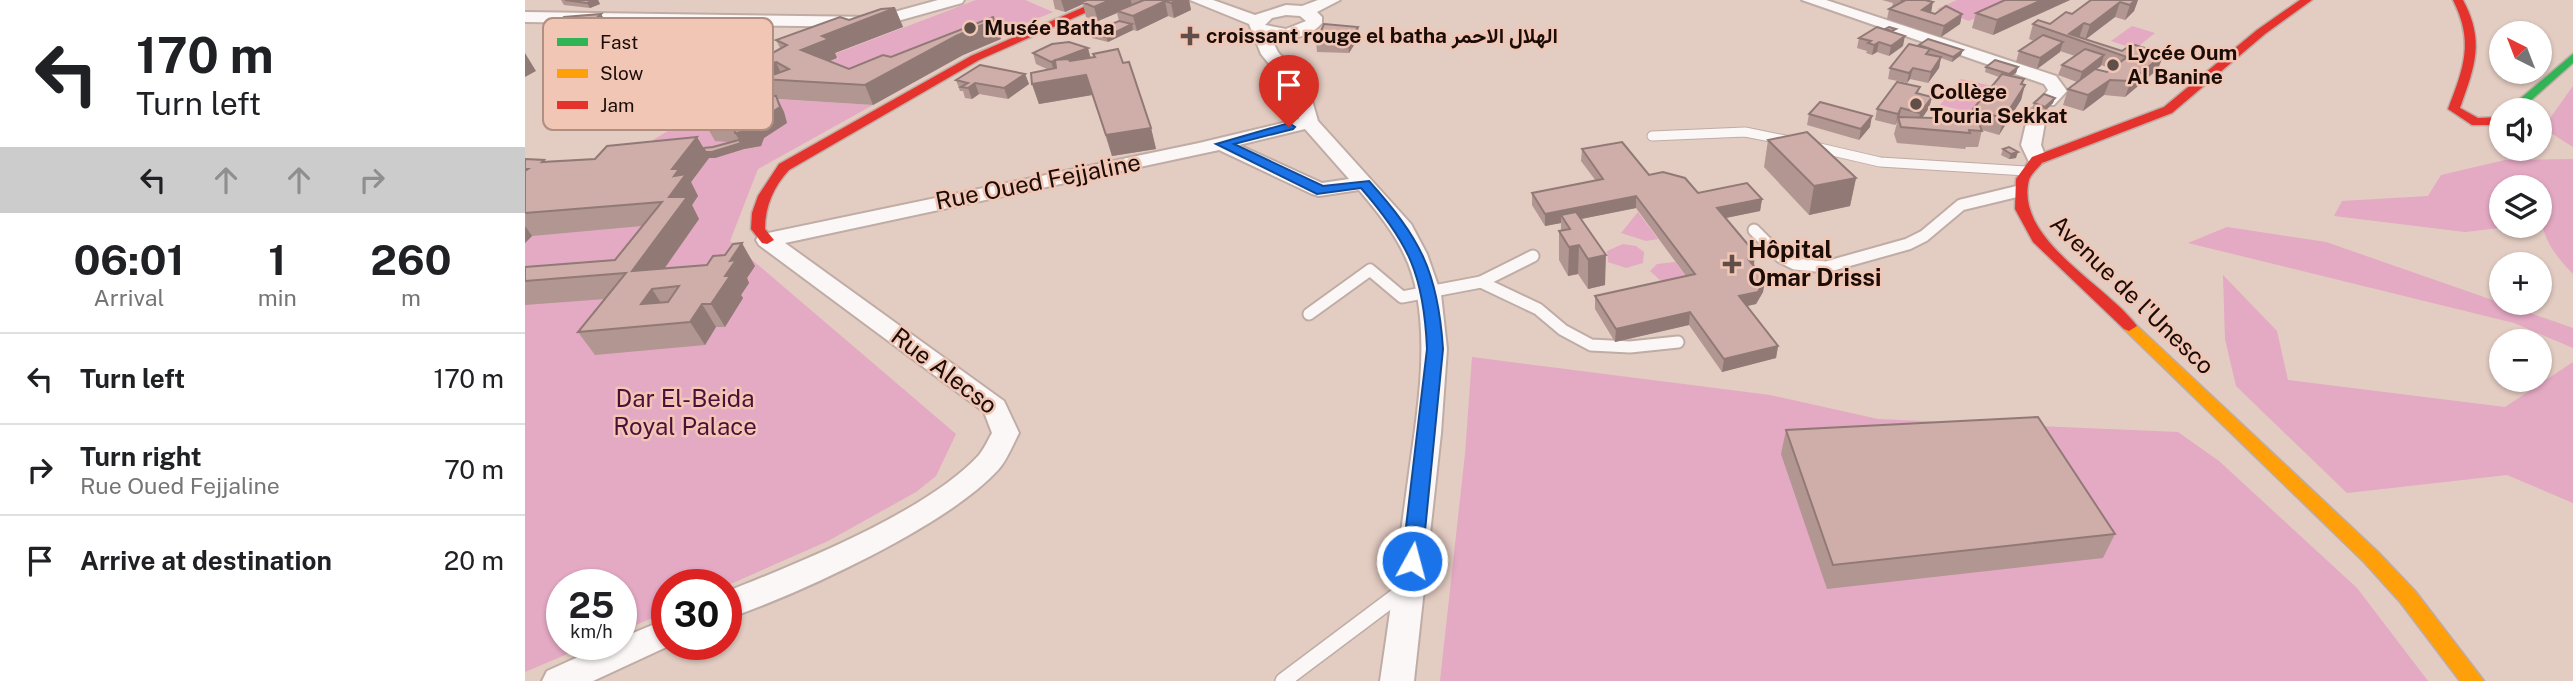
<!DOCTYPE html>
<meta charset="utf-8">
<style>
:root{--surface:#fff;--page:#f6f6f6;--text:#202124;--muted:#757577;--line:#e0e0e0}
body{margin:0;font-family:"Public Sans",Vazirmatn,sans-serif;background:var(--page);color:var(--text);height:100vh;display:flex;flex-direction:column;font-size:26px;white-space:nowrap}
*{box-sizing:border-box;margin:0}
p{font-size:23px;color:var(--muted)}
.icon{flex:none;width:38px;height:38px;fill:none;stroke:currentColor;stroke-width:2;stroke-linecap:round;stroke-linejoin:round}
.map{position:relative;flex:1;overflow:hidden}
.drawer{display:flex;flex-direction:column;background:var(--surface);width:525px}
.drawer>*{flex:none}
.banner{background:#fff;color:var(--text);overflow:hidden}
.needle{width:46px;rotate:318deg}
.fabs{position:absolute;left:1964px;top:21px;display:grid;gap:14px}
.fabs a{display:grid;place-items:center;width:63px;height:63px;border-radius:50%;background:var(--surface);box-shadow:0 2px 5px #0004;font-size:35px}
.speed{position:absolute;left:21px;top:569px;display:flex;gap:14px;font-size:35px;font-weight:700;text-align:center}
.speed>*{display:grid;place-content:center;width:91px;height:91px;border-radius:50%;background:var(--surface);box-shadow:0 2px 5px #0004;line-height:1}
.speed small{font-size:18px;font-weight:400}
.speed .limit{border:10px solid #d22;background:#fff;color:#111}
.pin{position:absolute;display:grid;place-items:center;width:60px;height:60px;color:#fff;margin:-72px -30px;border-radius:50% 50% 50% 0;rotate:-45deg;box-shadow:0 0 7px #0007}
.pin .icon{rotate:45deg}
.me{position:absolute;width:77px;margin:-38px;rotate:7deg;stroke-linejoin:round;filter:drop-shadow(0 0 5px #0008)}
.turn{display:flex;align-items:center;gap:24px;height:147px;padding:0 21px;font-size:32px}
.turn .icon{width:91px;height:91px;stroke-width:2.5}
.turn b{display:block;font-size:49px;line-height:60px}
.lanes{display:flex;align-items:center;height:66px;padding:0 21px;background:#0003;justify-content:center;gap:35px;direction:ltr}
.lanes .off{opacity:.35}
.eta{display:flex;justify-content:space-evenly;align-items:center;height:119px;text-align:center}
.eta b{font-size:42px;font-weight:700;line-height:49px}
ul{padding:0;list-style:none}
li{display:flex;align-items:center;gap:21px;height:91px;padding:0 21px;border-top:2px solid var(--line)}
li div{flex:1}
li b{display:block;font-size:26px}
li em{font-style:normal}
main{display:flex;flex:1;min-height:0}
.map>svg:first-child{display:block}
.green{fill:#e4a9c3}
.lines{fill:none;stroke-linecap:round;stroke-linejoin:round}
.lane-far2-casing{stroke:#bfaca5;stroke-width:11}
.lane-far1-casing{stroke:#bfaca5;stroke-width:15}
.lane-casing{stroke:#bfaca5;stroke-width:18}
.street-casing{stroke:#bfaca5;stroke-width:4}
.fast-casing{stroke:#bfaca5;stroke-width:3}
.slow-casing{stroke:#bfaca5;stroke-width:3}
.jam-casing{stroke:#bfaca5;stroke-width:3}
.lane-far2{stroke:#fbf7f6;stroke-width:9}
.lane-far1{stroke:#fbf7f6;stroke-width:11}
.lane{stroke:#fbf7f6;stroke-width:15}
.street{fill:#fbf7f6;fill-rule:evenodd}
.fast{fill:#30b455;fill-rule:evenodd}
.slow{fill:#ff9f0a;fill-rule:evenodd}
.jam{fill:#e5322d;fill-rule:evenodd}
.wall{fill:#b29691;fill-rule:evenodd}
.shaded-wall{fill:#917a76}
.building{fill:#cfaea9;stroke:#917a76;stroke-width:2;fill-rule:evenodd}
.route{fill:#1a73e8;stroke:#114b97;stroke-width:2}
.poi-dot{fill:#604f48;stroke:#f1c6b5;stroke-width:2.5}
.labels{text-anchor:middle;stroke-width:5;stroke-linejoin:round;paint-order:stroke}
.far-poi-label{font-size:21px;font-weight:bold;fill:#1a0c07;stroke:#f1c6b5;text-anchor:start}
.street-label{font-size:24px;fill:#1a0c07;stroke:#f1c6b5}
.poi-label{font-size:24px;font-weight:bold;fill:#1a0c07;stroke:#f1c6b5;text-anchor:start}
.park-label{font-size:24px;fill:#4d0e3b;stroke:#f1c6b5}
.key{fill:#f1c6b5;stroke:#b08e81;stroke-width:2}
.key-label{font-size:19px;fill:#1a0c07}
</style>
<main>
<section class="drawer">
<div class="banner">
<div class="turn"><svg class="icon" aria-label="left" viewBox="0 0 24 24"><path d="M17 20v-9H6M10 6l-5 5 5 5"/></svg><div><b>170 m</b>Turn left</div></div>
<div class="lanes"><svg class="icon" aria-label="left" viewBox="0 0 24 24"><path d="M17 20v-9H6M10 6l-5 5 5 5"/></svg><svg class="icon off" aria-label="ahead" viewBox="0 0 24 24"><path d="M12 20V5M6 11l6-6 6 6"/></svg><svg class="icon off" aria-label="ahead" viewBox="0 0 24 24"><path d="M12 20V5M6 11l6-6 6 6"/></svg><svg class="icon off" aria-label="right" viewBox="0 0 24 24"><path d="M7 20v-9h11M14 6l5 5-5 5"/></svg></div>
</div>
<div class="eta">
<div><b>06:01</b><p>Arrival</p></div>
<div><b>1</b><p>min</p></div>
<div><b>260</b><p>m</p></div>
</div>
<ul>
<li><svg class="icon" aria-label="left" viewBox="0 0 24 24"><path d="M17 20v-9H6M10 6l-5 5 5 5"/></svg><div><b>Turn left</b></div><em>170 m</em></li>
<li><svg class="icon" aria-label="right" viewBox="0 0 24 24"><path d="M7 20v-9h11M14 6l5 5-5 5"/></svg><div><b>Turn right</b><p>Rue Oued Fejjaline</p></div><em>70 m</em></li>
<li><svg class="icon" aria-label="arrive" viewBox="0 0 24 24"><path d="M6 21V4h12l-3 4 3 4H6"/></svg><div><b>Arrive at destination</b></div><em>20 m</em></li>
</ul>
</section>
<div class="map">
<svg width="2048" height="681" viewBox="0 0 2048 681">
<rect width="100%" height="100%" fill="#e3ccc2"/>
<!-- green -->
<g class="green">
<polygon points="451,0 500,0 528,12 374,75 285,68 314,58 307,55"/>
<polygon points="1432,0 1491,0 1444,21 1412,9"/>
<polygon points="1607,26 1630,33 1610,49 1586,41"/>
<polygon points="1436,79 1467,86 1447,113 1415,105"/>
<polygon points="2048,86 2048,147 2018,128"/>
<polygon points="214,97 348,105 233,169 205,241 431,434 411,476 391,492 303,541 201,586 142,584 142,612 96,631 96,584 37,584 37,644 66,644 0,672 0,179 63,179 188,104 203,104"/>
<path d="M2048,159V274C2019,244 2014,228 2014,187H1976V226H1991L1940,232L1809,216L1817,201L1903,196L1916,175L1980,160Z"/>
<polygon points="1113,212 1133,239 1121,241 1096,233"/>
<polygon points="1702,227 1801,242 2048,328 2048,348 1989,323 1663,243"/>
<polygon points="1098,244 1111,246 1119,252 1118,263 1101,268 1083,262 1082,251"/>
<polygon points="1150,262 1166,283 1135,280 1125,271 1132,264"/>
<polygon points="1698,275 1752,331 1763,380 1980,407 2048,362 2048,503 1982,475 1822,493 1711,386 1700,339"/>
<polygon points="947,357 1245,395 1353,419 1653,432 1694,461 1832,588 1903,681 915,681 940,454"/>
</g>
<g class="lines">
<!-- lane-far2 casing -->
<g class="lane-far2-casing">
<g id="lane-far2">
<polyline points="1127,136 1220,132 1265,141"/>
<polyline points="1286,146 1355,162 1501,171"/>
</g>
</g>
<!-- lane-far1 casing -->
<g class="lane-far1-casing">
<g id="lane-far1">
<polyline points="1229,230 1256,257 1270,264 1301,267 1383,244 1399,236 1436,205 1494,191"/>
<polyline points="956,282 1013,309 1038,330 1066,345 1105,347 1153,342"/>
<polyline points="784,314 845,270 877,297 956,282 1008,256"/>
</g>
</g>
<!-- lane casing -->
<g class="lane-casing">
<polyline id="lane" points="758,681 878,591"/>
</g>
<!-- street casing -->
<g class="street-casing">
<g id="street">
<polygon points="413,0 439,0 437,3 351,27 0,22 0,12 351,17"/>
<path d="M665,0H688L730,15L761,5L777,6L793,0H815L792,12L797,17V23C785,37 764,41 746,38L753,52L784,90L793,121L886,224L902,254L916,294L922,349L916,433L889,681H855C865,614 874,547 883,480C891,420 903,356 892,295C885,252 861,222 834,190L794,196L787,194L694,150L260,243L479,401L494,433C488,444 482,460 473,470C422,526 274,594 201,619V592C273,563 402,512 454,455C459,449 463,440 467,433L459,412L234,245L231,240L234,235L674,143L774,119L766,91L736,54L724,24ZM761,15L775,16L781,21L761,29L740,25L747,18ZM780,129L824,179L797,183L714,145Z"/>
<polygon points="1277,0 1301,0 1531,76 1542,91 1529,105 1517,105 1514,101 1523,90 1519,84"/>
<polygon points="1513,105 1522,111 1516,145 1522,160 1512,166 1505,164 1496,145 1504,111"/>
<polygon points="142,619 142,644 148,644 68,681 17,681 22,671 82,644 96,644 96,638"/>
</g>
</g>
<!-- fast casing -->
<g class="fast-casing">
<polygon id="fast" points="2048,54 2048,63 1995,110 1982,110"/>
</g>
<!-- slow casing -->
<g class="slow-casing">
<polygon id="slow" points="1604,321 1609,323 1853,552 1890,591 1959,681 1935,681 1876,603 1839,562 1599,329 1596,326"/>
</g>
<!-- jam casing -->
<g class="jam-casing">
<g id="jam">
<path d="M575,0H589L454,60L264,170C249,186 240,206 240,229L249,240L242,244L237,243L226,229L227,213L233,196L254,164L446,56Z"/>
<path d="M1775,0H1787L1740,34L1647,113L1517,163C1513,168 1506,174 1504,180C1489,239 1582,285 1612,326L1604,331L1599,329L1508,242L1490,209L1491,179L1507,157L1639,107L1732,30Z"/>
<path d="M1928,0H1938C1960,41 1950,66 1935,108L1953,118L1976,117V125H1947L1923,109C1939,67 1949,42 1928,0Z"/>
</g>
</g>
<!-- lane-far2 -->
<use href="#lane-far2" class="lane-far2"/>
<!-- lane-far1 -->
<use href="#lane-far1" class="lane-far1"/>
<!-- lane -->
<use href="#lane" class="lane"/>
<!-- street -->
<use href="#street" class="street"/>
<!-- fast -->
<use href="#fast" class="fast"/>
<!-- slow -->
<use href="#slow" class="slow"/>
<!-- jam -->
<use href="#jam" class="jam"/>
</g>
<!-- wall -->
<g class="wall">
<polygon points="36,0 73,0 75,4 65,8 39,5"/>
<polygon points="528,0 664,0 666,10 649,18 643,16 612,31 608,30 583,42 567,38 565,33 594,21 592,13 573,21 561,17 558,4 540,12 530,9"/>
<polygon points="1357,0 1400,0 1406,12 1410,14 1437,14 1435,24 1416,37 1362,19 1364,9 1367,7 1368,3"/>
<polygon points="1480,0 1545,0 1468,35 1447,28 1451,13"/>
<path d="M1566,0H1613L1609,11L1600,20L1590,17L1560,39L1633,69L1600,97L1579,95L1558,111L1538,105L1543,89L1552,82L1533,75L1537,65L1550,56L1535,51V52L1512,69L1491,62L1494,51L1509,41L1504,39L1508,24H1525L1547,14ZM1576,65L1587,69L1582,72L1571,69Z"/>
<polygon points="370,8 378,27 310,53 312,58 305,61 324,69 366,57 476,39 438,55 348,105 253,99 259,112 262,123 239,138 236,146 219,149 190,158 184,158 166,182 173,196 167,205 174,219 140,268 230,266 222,278 224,283 216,295 218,298 200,327 191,327 180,345 70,355 53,332 80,299 0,305 0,267 90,260 117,226 7,236 0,243 0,159 20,162 70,159 172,137 178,148 188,147 204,142 190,141 181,125 219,97 214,97 204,77 255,48 251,40"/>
<polygon points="76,14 82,24 64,40 27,43 20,33"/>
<polygon points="833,27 834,37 824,53 792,52 791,42"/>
<polygon points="1370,32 1378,46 1364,56 1352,52 1347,55 1341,53 1342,51 1332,48 1334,38"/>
<polygon points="1394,45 1438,50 1436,55 1427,62 1416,58 1414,68 1403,83 1385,79 1382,83 1363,79 1365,68"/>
<polygon points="508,53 566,57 569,57 568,54 598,63 626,128 631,149 587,156 567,95 514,104 507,84 524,70 511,64"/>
<polygon points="1461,67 1493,67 1491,73 1487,76 1498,84 1496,100 1474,135 1457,130 1453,147 1441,147 1440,149 1372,143 1369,134 1372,123 1370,125 1350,120 1352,109 1395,87 1393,93 1407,97 1404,108 1397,118 1445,119 1474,77 1460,72"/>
<polygon points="500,74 504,84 483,99 454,94 447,99 440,98 438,91 435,91 431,80"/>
<polygon points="1530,98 1528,103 1518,113 1507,109 1509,103"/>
<polygon points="1284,114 1345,127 1334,140 1282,125"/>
<polygon points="1243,140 1331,178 1325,206 1284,215 1239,167"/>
<polygon points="1484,147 1491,158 1484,159 1476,155 1478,149"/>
<polygon points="1057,149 1173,193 1237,199 1235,211 1200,218 1228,265 1240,279 1238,292 1231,304 1222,306 1253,346 1251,358 1197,372 1164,325 1090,342 1070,309 1070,296 1161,276 1111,208 1056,219 1080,285 1063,289 1053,274 1043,276 1034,260 1034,231 1036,231 1036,223 1020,226 1007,205 1007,193 1071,181 1056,161"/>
<polygon points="1261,430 1590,534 1578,558 1302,589 1256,454"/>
</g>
<!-- shaded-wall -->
<g class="shaded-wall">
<polygon points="69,0 73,0 75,4 65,8 62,3"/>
<polygon points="536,0 566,0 557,2 558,4 540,12"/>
<polygon points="585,0 606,0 607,7 592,11 592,13 573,21 569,7"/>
<polygon points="652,0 664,0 666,10 649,18 646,3"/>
<polygon points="1517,0 1545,0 1468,35 1472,20"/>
<polygon points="1610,0 1613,0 1609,11 1600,20 1605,5"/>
<polygon points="640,1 643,16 612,31 608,16"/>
<polygon points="1408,2 1406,13 1394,20 1397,10"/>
<polygon points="1595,2 1590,17 1560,40 1565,25"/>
<polygon points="370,8 378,27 310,53 312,58 285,69 276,50 297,36"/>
<polygon points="76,14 82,24 64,40 58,30"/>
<polygon points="1437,14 1435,24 1416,37 1419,26"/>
<polygon points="469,20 476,39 438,55 348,105 340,85 431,36"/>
<polygon points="1559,23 1554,38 1544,34"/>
<polygon points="607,24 608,30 583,42 581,37"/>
<polygon points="833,27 834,37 824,53 823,43"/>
<polygon points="1380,36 1378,46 1364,56 1366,46"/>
<polygon points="1354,42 1352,52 1347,55 1349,45"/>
<polygon points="1538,42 1535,52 1512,69 1515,58"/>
<polygon points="563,48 566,59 530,73 526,62"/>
<polygon points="1438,50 1436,55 1427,62 1428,57"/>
<polygon points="0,53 11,71 0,77"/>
<polygon points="1639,54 1633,69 1600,97 1606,81"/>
<polygon points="1579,55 1576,66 1554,82 1557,72"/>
<polygon points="1416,57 1414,68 1403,83 1406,72"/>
<polygon points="251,62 259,80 239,79 234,68"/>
<polygon points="1493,67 1491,73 1482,79 1484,74"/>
<polygon points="1388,68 1385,79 1382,83 1384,73"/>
<polygon points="500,74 504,84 483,99 479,88"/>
<polygon points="561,75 567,95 514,104 507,84"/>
<polygon points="1499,79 1495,93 1500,85 1496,100 1474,135 1479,118"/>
<polygon points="1585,80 1579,95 1558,111 1563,95"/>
<polygon points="450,83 454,94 447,99 443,88"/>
<polygon points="251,96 259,112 262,123 239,138 236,146 219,149 190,158 184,158 166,182 173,196 167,205 174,219 122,293 107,271 144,197 147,169 172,137 181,152 216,143 210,133 231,122"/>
<polygon points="1407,97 1404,108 1393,124 1395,113"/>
<polygon points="1530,98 1528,103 1518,113 1520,107"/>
<polygon points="1376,108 1374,120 1373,117 1370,125 1373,114"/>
<polygon points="1347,116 1345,127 1334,140 1336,129"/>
<polygon points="626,128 631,149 587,156 581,135"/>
<polygon points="1493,152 1491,158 1484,159 1486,154"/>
<polygon points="1331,178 1325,206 1284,215 1289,186"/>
<polygon points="1111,196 1111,208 1041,222 1036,215 1036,223 1020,226 1020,214"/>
<polygon points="1237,199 1235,211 1191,220 1192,208"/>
<polygon points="0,226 7,236 0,243"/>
<polygon points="217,243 230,266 222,278 224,283 216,295 218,298 200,327 186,304 200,276 205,261"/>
<polygon points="1054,245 1053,274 1043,276 1044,247"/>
<polygon points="1230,253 1229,265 1221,271 1223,259"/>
<polygon points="1081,255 1080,285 1063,289 1063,259"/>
<polygon points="1240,279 1238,292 1231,304 1213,308 1214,296"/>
<polygon points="127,289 142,312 116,304"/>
<polygon points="177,304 191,327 180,345 165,322"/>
<polygon points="1165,312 1164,325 1090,342 1091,329"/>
<polygon points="1253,346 1251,358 1197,372 1199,359"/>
</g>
<!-- building -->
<g class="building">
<polygon points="40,0 69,0 62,3"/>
<polygon points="562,0 585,0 569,7 557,2"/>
<polygon points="619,0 652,0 646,3 640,1 608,16 592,11"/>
<polygon points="1376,0 1400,0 1408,2 1397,10 1410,14 1421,6 1437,14 1419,26 1364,9 1379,1"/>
<polygon points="1480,0 1517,0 1472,20 1451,13"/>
<polygon points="1566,0 1610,0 1605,5 1595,2 1565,25 1559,23 1544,34 1597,51 1607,44 1639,54 1606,81 1585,80 1563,95 1543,89 1570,69 1582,72 1602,57 1508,24 1513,20 1525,24 1541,12 1547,14"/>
<path d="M370,8L297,36L304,39L276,50L324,69L358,55L366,57L468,17L469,20L431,36L340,85L204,77L262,45L251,40L315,17L324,20L356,9ZM251,62L264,69L248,75L234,68Z"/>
<polygon points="76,14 58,30 20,33 39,17"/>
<polygon points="594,21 607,24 581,37 565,33"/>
<polygon points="799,24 833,27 823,43 791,42"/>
<polygon points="1352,27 1380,36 1366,46 1354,42 1349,45 1343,43 1346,41 1334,38"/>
<polygon points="1364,27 1371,29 1367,31 1360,29"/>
<polygon points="1518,35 1538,42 1515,58 1494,51"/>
<polygon points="1403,39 1438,50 1428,57 1394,45"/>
<polygon points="544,42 563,48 526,62 508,53 527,44"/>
<polygon points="1384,44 1405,49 1401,54 1416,57 1406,72 1388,68 1384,73 1365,68"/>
<polygon points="593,49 598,63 604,62 626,128 581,135 561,75 507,84 506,73 531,68 530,60 543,59 545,61 570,57 568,54"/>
<polygon points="1560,49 1579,55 1557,72 1537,65"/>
<polygon points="1470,60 1493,67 1484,74 1461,67"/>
<polygon points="455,65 500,74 479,88 450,83 443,88 436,87 443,83 431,80"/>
<polygon points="1477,74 1499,79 1496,84 1500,85 1479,118 1455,112 1453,121 1457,131 1444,130 1445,133 1376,127 1373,117 1445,119 1448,109"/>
<polygon points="1372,82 1395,87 1391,93 1407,97 1395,113 1376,108 1373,114 1352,109"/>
<polygon points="1519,94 1530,98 1520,107 1509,103"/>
<polygon points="227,95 251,96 255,107 231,122 228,130 210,133 209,127 181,125 179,114 198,102"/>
<polygon points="1295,102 1347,116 1336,129 1284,114"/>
<polygon points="1282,132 1331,178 1289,186 1243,140"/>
<path d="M172,137L147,169H154L149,176L161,174L144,197H162L107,271L182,265L188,256L200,255L208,244L217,243L205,261L211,260L200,276H205L186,304H177L165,322L53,332L101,273L0,281V267L90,260L137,202L0,213V171L3,169H0V159L19,160L17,162L70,159L82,146ZM154,286L143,302L116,304L127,289Z"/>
<polygon points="214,140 216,143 187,152 181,152 178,148 188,147"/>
<polygon points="1097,142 1124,175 1138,172 1160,178 1173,193 1222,183 1237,199 1192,208 1230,253 1223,259 1240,279 1233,292 1214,296 1253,346 1199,359 1165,312 1091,329 1070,296 1170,274 1111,196 1020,214 1007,193 1078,179 1057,149"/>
<polygon points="1484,147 1493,152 1486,154 1478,149"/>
<polygon points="1051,212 1081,255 1063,259 1054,245 1044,247 1034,231 1045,229 1036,215"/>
<polygon points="1513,417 1590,534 1308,565 1261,430"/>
</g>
<!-- route -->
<path class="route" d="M764,123L770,127L768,129L709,144L798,186L844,181C895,238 913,271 918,349L897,561L894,566H880L877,561L902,349C899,275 884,243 836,188L792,194L691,144Z"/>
<!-- markers -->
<g class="poi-dot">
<circle cx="445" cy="28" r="7"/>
<path d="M661.5 25.5h7v7h7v7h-7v7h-7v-7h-7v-7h7z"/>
<circle cx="1588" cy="65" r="7"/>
<circle cx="1391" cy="104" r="7"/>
<path d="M1203.5 253.5h7v7h7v7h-7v7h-7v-7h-7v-7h7z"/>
</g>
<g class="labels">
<!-- far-poi labels -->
<g class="far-poi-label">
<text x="459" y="35">Musée Batha</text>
<text x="681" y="43">croissant rouge el batha الهلال الاحمر</text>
<text x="1602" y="60">Lycée Oum<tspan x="1602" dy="24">Al Banine</tspan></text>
<text x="1405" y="99">Collège<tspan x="1405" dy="24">Touria Sekkat</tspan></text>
</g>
<!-- street labels -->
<g class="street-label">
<text transform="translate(513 182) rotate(-11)" y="8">Rue Oued Fejjaline</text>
<text transform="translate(1607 295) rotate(44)" y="8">Avenue de l'Unesco</text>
<text transform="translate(419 371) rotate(37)" y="8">Rue Alecso</text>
</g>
<!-- poi labels -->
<g class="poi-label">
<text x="1223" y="258">Hôpital<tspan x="1223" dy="28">Omar Drissi</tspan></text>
</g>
<!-- park labels -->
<g class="park-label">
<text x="160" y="407">Dar El-Beida<tspan x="160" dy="28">Royal Palace</tspan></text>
</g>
</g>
<!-- legend -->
<rect x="18" y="18" width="230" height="112" rx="10" class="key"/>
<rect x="32" y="38" width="31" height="8" fill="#30b455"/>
<rect x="32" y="69" width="31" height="9" fill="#ff9f0a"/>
<rect x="32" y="101" width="31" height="8" fill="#e5322d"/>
<g class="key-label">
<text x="75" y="49">Fast</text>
<text x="75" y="80">Slow</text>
<text x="75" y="112">Jam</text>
</g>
</svg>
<div class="fabs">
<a><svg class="needle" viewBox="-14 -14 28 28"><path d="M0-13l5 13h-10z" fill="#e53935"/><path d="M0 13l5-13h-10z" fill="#757577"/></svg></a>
<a><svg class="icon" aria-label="sound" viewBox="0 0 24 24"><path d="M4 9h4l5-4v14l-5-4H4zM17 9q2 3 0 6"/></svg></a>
<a><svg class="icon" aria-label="layers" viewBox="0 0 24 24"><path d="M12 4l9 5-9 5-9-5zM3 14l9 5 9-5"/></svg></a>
<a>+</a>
<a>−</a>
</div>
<div class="speed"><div>25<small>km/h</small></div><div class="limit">30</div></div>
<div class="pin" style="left:764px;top:127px;background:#d93025"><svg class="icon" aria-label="arrive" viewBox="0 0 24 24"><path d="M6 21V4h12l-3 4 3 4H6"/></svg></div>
<svg class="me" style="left:887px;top:561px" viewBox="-20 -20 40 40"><circle r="17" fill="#1a73e8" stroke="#fff" stroke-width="3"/><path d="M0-11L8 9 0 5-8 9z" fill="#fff"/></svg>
</div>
</main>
